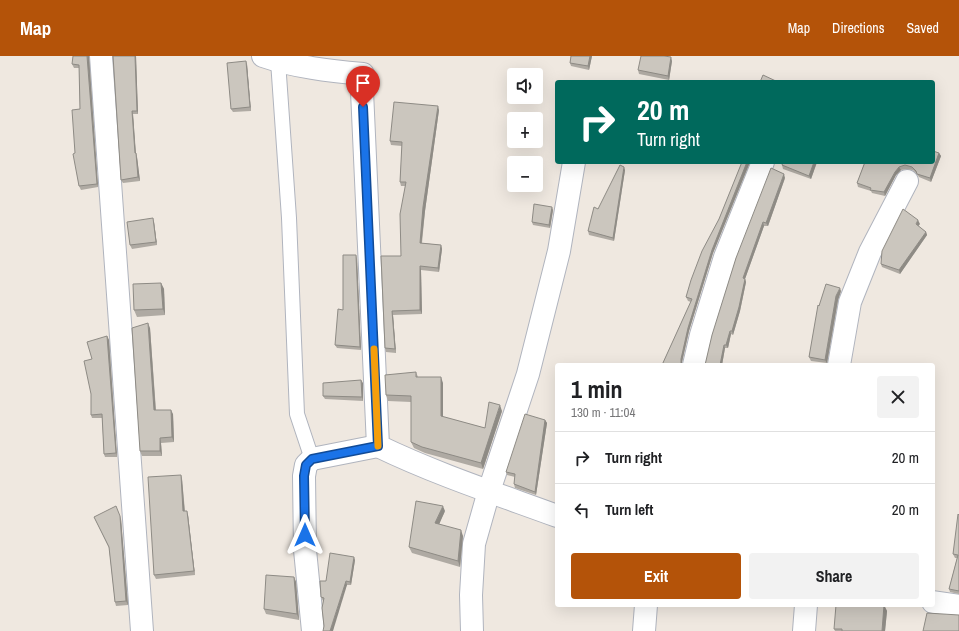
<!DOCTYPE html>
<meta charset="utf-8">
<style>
:root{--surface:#fff;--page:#f2f2f2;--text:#202124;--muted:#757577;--line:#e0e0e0;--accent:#b45309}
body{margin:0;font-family:"Archivo Narrow",sans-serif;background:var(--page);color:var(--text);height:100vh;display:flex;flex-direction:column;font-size:15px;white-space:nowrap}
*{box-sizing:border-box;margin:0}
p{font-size:13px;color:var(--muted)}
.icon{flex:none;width:22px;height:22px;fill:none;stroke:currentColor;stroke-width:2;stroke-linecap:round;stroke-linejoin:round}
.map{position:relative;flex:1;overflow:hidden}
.side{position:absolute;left:555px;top:307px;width:380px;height:244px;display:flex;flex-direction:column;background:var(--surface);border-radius:4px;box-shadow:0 4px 16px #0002}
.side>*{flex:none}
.top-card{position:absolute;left:555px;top:24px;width:380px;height:84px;border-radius:4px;box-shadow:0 4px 16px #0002;background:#00695c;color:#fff;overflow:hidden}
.controls{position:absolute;left:507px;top:12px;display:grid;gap:8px}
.controls a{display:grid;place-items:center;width:36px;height:36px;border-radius:4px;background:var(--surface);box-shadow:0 4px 16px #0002;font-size:20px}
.pin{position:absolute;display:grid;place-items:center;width:34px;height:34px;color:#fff;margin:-41px -17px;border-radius:50% 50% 50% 0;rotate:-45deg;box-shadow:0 0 4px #0007}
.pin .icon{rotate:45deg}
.me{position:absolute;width:44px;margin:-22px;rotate:0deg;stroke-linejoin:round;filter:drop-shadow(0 0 3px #0008)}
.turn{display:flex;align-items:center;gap:14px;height:84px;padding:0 16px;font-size:18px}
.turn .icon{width:52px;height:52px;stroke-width:2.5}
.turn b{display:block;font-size:28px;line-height:34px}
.round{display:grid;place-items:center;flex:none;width:42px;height:42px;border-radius:4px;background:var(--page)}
.headline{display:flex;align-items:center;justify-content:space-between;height:68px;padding:0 16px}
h1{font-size:24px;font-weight:800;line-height:30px}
.primary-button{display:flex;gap:8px;margin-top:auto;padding:8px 16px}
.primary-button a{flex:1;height:46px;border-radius:4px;background:var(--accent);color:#fff;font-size:16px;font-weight:800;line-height:46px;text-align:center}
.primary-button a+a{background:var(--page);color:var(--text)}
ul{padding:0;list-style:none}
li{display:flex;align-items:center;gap:12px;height:52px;padding:0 16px;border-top:1px solid var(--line)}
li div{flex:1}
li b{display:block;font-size:15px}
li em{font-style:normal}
header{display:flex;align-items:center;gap:24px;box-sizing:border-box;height:56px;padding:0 20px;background:var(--accent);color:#fff}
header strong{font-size:19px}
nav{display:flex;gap:22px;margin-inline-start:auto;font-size:14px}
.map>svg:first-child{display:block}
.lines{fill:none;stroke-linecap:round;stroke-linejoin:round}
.lane-casing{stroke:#b0b4be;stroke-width:16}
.street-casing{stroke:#b0b4be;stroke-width:24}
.lane{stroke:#fff;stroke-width:14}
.street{stroke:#fff;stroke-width:22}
.wall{fill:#afaaa3}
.shaded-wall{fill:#8e8b85}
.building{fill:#cbc6be;stroke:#8e8b85}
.route-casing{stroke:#114b97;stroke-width:10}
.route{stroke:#1a73e8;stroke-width:7}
.slow{stroke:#f59e0b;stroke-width:7}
</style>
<header>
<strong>Map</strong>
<nav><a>Map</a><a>Directions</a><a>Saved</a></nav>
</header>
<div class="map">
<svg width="959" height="575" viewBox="0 0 959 575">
<rect width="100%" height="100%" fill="#efe8e0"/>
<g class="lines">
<!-- lane casing -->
<g class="lane-casing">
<polyline id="lane" points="278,5 289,162 297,358 312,403"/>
</g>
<!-- street casing -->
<g class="street-casing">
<g id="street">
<polyline points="101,0 142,575"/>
<path d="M263,0C295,11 329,15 363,18L362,35L378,390C436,418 497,438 557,460"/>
<polyline points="694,309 701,279 725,201 763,106"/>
<polyline points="839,309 850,246 870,196 907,125"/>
<polyline points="933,546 959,550"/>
<polyline points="313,575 305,494 304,420 306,409 312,403 378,390"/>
<polyline points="472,575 471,539 474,488 489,435 528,318 559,195 574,106"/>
<polyline points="644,575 646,549"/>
<polyline points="804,575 806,549"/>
</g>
</g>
<!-- lane -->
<use href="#lane" class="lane"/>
<!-- street -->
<use href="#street" class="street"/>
</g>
<!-- wall -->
<g class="wall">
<polygon points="113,0 136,0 138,58 133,58 136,97 137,101 140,125 123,127 121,124"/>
<polygon points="571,0 592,0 589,14 571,10 570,7"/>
<polygon points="89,1 98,131 81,134 79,130 75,97 80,53 79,12 74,12 72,8"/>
<polygon points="672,5 669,24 639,18 638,14"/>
<polygon points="247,8 251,55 233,56 231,53"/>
<polygon points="439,54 425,155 422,187 441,189 442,193 439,216 421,214 422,258 393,259 396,297 386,296 385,292 401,200 405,130 401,130 400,126 402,90 391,89 390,85"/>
<polygon points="939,97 941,100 931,126 919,121 917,118 913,114 906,113 901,114 896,119 885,140 872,137 871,135 858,131 857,127 865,106"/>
<polygon points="743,106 750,106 713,197 689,275 682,306 662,309 691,246 688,245 686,241"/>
<polygon points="817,106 811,123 783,113 782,109"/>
<polygon points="625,114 614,185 589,179 588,175 598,153"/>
<polygon points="785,122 768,170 764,170 745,223 746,226 740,255 733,279 731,278 728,292 725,292 722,309 705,309 736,202"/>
<polygon points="553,154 550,172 533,169 532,166"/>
<polygon points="154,166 157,189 132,193 130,189"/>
<polygon points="920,168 918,170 926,176 927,179 900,218 882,211 881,208"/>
<polygon points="357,203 361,294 337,292 335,289 343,254"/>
<polygon points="161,227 164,233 165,259 137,261 134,254"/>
<polygon points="841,235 838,244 827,307 811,305 809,301 819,250"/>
<polygon points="150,272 156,354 173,358 174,386 161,387 162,400 142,400 140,395"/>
<polygon points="107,280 109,284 117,401 105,401 104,398 102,362 92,362 91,359 92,303"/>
<polygon points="416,316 418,321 443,327 443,361 485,372 502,355 483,413 425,397 414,392 411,386 411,346 388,345 386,339"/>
<polygon points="363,327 363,345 325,343 323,340"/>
<polygon points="545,364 547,367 536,439 515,432 514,428 515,421 507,419 506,416"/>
<polygon points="181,419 182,423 185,455 188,459 195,519 156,523 154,519"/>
<polygon points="445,455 439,468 463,480 460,511 412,497 409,491"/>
<polygon points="959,459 959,538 950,536 949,533 957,502 955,502 953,498"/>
<polygon points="94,461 121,463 128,549 116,550 115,546 109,492"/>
<polygon points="355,504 351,529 347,529 324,570 323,545 321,541 326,525"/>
<polygon points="294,521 296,526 299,564 266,558 264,553"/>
<polygon points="884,549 887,555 885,575 835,575 834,573"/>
</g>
<!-- shaded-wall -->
<g class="shaded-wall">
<polygon points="87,0 89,0 98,131 97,128"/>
<polygon points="135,0 136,0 138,58 137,55"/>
<polygon points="590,0 592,0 589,14 588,10"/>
<polygon points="671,1 672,5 669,24 668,20"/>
<polygon points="246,5 247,8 251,55 250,51"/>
<polygon points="438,50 439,54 425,155 421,191 420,187 423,151"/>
<polygon points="132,55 133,58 136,101 135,97"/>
<polygon points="136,97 137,101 140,125 138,121"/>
<polygon points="939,97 941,100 931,126 930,122"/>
<polygon points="747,106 750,106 713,197 689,275 682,306 682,309 681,309 681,303 688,272 712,194"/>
<polygon points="814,106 817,106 811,123 809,120"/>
<polygon points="624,111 625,114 614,185 613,182"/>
<polygon points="899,111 901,114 896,119 885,140 884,136 895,116"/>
<polygon points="784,118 785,122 768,170 766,167"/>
<polygon points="552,151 553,154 550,172 549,169"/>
<polygon points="153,162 154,166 157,189 156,186"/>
<polygon points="918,164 920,168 917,172 916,168"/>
<polygon points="763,166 764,170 745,223 746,226 740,255 733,279 732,275 743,222"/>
<polygon points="926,176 927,179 900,218 899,214"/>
<polygon points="441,189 442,193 439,216 438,212"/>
<polygon points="356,199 357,203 361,294 360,291"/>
<polygon points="420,210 421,214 422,258 420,254"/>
<polygon points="161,227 164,233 165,259 163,253"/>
<polygon points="840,232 841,235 838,244 827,307 825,304 836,240"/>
<polygon points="392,255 393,259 396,297 395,293"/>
<polygon points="148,267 150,272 156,359 154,354"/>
<polygon points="730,275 731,278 728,292 726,289"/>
<polygon points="107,280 109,284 117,401 116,397"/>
<polygon points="724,289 725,292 722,309 720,309"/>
<polygon points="441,321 443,327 443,367 441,360"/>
<polygon points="361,324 363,327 363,345 362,341"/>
<polygon points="500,349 502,355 483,413 481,407"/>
<polygon points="171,354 173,358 174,386 172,381"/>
<polygon points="545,364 547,367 536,439 535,436"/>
<polygon points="160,382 161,387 162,400 160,395"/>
<polygon points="181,419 182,423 185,460 183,455"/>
<polygon points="443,450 445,455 437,473 435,467"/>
<polygon points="187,455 188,459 195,519 194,515"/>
<polygon points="120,460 121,463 128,549 126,545"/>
<polygon points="461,474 463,480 460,511 458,505"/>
<polygon points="354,501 355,504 351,529 350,526"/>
<polygon points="294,521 296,526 299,564 297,558"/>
<polygon points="346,525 347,529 333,575 330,575"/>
<polygon points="884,549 887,555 885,575 882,575"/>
</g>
<!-- building -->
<g class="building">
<polygon points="73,0 87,0 97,128 79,130 73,98 75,97 72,54 80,53 79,9 72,8"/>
<polygon points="113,0 135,0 137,55 132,55 135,97 136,97 138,121 121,124"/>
<polygon points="571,0 590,0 588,10 570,7"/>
<polygon points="641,0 664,0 671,1 668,20 638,14"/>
<polygon points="246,5 250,51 231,53 227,7"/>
<polygon points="763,19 778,26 760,26"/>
<polygon points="394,46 438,50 423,151 420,187 441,189 438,212 420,210 420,254 392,255 395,293 385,292 381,200 401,200 400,158 406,126 400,126 402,86 390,85"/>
<polygon points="933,95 939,97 930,122 917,118 916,115 912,111 905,109 899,111 895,116 884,136 870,134 871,132 857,127 865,106 933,106"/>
<polygon points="742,106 743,107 743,106 747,106 712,194 688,272 681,303 681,309 662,309 692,243 686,241 691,224 702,195 719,163"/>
<polygon points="783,106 814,106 809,120 782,109"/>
<polygon points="620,109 624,111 613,182 588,175 594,151 598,153"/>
<polygon points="771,112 784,118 766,167 763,166 743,222 745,223 739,251 732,275 730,275 726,289 724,289 720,309 705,309 712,279 736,202"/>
<polygon points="534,148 552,151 549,169 532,166"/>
<polygon points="903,153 918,164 916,168 926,176 899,214 881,208 882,195"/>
<polygon points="153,162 156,186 130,189 127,166"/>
<polygon points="343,199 356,199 360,291 335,289 338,253 343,254"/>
<polygon points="161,227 163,253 134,254 133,228"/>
<polygon points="826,228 840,232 836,240 825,304 809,301 818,249 819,250"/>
<polygon points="148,267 154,354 171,354 172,381 160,382 160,395 140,395 132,272"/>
<polygon points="107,280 116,397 104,398 102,358 91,359 91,338 84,305 92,303 87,286"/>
<polygon points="416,316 416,321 441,321 441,360 485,372 489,346 500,349 481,407 422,391 411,386 411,340 386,339 385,319"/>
<polygon points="361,324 362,341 323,340 323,327"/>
<polygon points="525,358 545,364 535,436 514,428 515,418 506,416"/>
<polygon points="181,419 183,455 187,455 194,515 154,519 148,421"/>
<polygon points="416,445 443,450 435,467 461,474 458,505 409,491"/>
<polygon points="116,450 120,460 126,545 115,546 109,491 94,461"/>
<polygon points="958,458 959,459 959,535 949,533 958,499 953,498"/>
<polygon points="330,497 354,501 350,526 346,525 330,575 323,575 324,570 322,552 324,542 321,541 320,525 326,525"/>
<polygon points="266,519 294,521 297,558 264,553"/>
<polygon points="836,549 884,549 882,575 842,575 842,573 834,573"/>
<polygon points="927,557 959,559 959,575 923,575"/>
</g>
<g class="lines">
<!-- route casing -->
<g class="route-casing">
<polyline id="route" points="305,479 304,420 306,409 312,403 378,390 363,51"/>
</g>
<!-- route -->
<use href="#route" class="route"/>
<!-- slow -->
<polyline class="slow" points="374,293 378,390"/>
</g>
</svg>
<div class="controls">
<a><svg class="icon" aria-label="sound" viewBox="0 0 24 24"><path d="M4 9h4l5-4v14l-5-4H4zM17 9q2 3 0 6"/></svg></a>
<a>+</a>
<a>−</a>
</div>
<div class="pin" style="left:363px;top:51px;background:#d93025"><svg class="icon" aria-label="arrive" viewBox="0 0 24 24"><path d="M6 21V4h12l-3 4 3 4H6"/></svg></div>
<svg class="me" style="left:305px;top:479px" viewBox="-20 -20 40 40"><path d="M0-17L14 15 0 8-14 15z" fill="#1a73e8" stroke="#fff" stroke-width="4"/></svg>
<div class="top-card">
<div class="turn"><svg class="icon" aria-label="right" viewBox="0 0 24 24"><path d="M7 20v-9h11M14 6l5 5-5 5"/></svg><div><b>20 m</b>Turn right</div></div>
</div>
<section class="side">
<div class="headline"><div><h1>1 min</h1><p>130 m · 11:04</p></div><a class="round"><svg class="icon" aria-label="close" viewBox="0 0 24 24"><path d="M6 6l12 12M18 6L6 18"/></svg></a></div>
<ul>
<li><svg class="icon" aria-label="right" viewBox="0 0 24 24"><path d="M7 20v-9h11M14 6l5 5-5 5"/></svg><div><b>Turn right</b></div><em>20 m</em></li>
<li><svg class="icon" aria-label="left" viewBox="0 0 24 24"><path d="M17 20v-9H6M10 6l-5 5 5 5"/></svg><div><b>Turn left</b></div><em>20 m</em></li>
</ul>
<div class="primary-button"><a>Exit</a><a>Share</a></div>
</section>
</div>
